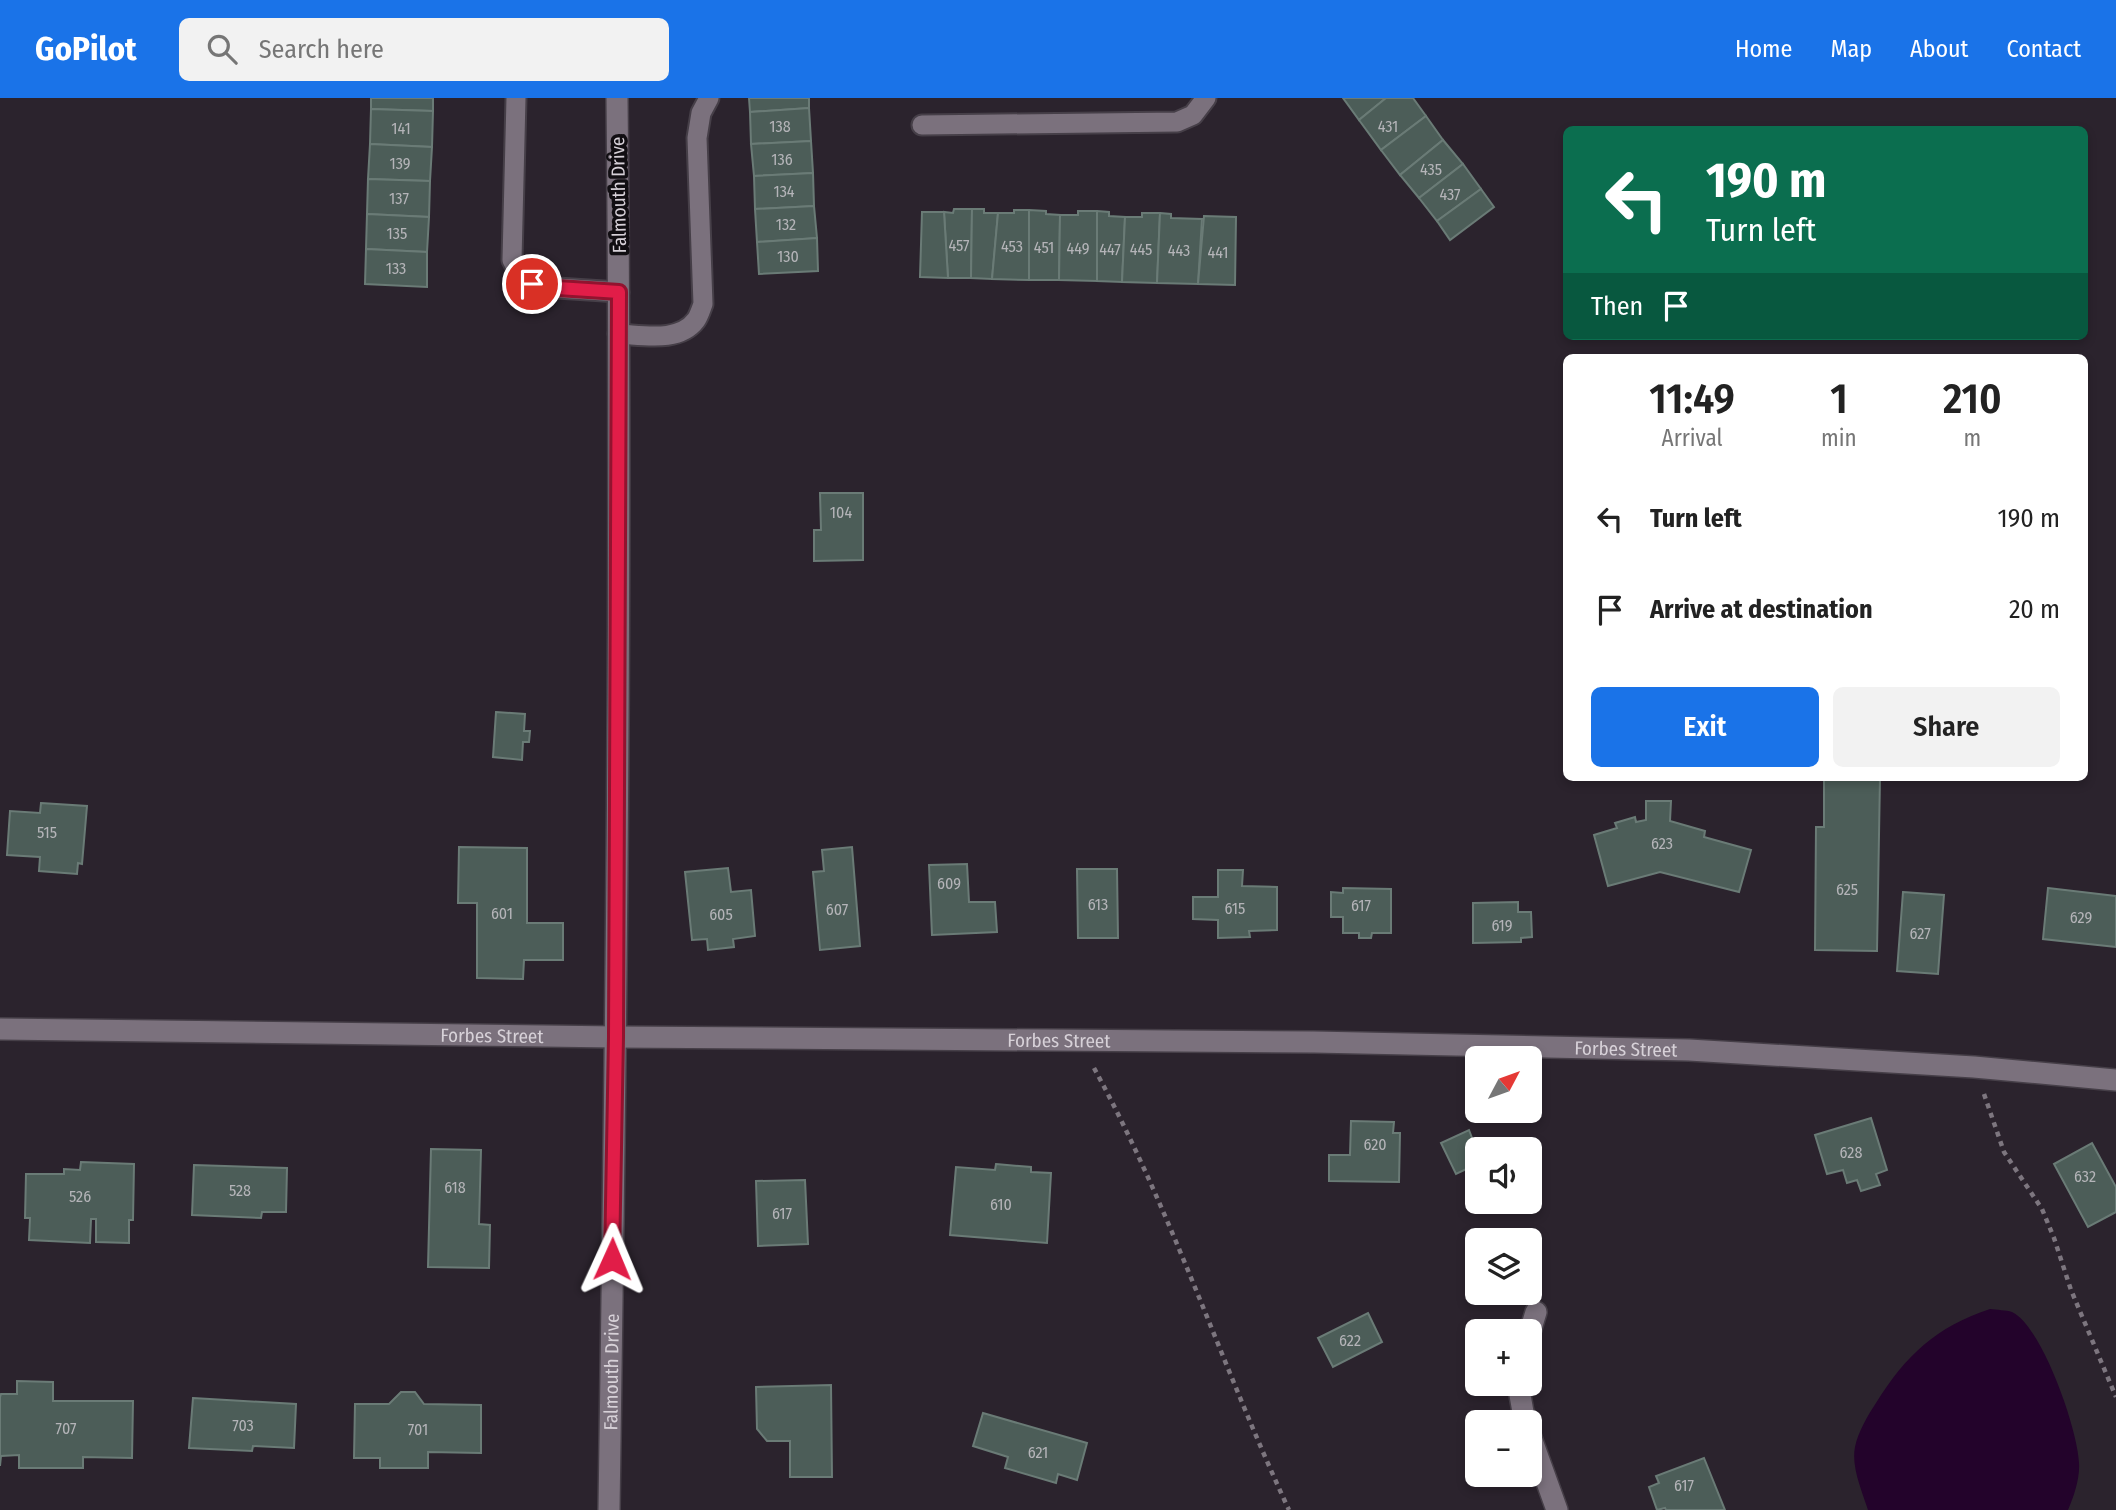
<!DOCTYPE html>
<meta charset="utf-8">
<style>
:root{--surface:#fff;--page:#f2f2f2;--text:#222;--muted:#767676;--accent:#1a73e8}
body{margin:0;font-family:"Fira Sans Condensed",sans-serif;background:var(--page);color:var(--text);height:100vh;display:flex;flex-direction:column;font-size:26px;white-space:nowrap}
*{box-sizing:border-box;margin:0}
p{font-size:23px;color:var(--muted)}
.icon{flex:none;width:38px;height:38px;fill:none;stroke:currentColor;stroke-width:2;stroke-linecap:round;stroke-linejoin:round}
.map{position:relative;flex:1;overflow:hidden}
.drawer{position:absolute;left:1563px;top:256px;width:525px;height:427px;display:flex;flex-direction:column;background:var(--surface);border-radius:10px;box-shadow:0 4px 10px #0003}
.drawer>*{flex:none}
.guide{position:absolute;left:1563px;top:28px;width:525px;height:214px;border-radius:10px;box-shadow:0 4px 10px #0003;background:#0b6e4f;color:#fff;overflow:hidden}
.needle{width:46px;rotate:49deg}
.controls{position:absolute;left:1465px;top:948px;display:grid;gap:14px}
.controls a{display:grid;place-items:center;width:77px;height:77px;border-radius:10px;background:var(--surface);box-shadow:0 4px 10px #0003;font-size:35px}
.pin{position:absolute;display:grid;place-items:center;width:60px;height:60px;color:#fff;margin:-30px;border:4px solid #fff;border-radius:50%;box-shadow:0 2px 7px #0007}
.me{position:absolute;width:77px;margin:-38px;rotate:1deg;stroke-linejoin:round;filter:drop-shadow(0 0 5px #0008)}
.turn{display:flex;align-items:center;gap:24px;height:147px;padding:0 28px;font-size:32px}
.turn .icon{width:91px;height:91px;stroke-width:2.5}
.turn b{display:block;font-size:49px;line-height:60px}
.then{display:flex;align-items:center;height:66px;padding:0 28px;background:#0003;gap:14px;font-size:26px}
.eta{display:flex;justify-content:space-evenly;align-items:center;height:119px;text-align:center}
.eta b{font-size:42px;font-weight:600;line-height:49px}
.action{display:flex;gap:14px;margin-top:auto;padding:14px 28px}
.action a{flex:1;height:80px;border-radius:10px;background:var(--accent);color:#fff;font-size:28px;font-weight:600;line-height:80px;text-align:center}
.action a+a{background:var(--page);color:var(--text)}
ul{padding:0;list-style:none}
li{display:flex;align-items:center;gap:21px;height:91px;padding:0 28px}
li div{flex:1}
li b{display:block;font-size:26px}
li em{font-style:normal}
header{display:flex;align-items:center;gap:42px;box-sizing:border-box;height:98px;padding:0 35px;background:var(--accent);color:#fff}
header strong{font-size:33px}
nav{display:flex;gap:38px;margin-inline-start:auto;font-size:24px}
.search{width:490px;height:63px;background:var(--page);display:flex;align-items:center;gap:18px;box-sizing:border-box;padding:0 24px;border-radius:10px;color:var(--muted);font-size:26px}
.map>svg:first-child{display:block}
.water{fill:#23032b}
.building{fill:#4c5d58;stroke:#6a7b76;stroke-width:2}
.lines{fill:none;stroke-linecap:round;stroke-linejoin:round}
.lane-casing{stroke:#463f48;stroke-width:23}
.street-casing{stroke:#463f48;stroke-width:24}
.secondary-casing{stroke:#463f48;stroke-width:24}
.path{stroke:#7d767f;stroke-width:4.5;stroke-dasharray:5 5;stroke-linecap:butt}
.lane{stroke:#7b717d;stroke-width:19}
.street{stroke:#7b717d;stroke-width:21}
.secondary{stroke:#7b717d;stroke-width:21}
.route-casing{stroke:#92132f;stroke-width:18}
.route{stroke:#e11d48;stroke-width:12}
.labels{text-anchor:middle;stroke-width:7;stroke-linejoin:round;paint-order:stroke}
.number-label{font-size:16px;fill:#b4b4b8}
.street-label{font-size:19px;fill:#d7d1d8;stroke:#110e12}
</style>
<header>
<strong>GoPilot</strong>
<div class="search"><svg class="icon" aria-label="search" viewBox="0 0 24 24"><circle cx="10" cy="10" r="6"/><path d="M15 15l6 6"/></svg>Search here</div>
<nav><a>Home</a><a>Map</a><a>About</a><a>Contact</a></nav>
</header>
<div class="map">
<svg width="2116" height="1412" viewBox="0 0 2116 1412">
<rect width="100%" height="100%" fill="#2b232d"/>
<!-- water -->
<path class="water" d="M1990,1211C1997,1212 2006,1212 2012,1214C2042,1228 2078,1332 2079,1365C2080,1380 2074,1398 2068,1412H1868C1862,1393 1851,1369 1855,1349C1858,1334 1868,1317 1876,1305C1906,1257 1936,1229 1990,1211Z"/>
<!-- building -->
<g class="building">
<polygon points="371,0 433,0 433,13 371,11"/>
<polygon points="749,0 809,0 809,10 750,14"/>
<polygon points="1343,0 1386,0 1359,22"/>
<polygon points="1386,0 1413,0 1426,18 1381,52 1359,22"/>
<polygon points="809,10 811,43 751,46 750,14"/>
<polygon points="371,11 433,13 432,49 370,46"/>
<polygon points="1426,18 1443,42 1400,77 1381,52"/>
<polygon points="1443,42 1463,66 1419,100 1400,77"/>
<polygon points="811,43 813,75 754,78 751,46"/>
<polygon points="370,46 432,49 430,83 368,81"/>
<polygon points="1463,66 1481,91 1437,123 1419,100"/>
<polygon points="813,75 814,108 755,111 754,78"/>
<polygon points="368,81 430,83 429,119 367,116"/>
<polygon points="1481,91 1494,109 1450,142 1437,123"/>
<polygon points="814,108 817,140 757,144 755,111"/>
<polygon points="954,111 972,111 971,180 948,180 944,114 953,115"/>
<polygon points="972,111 984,111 984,115 998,115 992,181 971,180"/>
<polygon points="1014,112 1029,112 1029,182 992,181 998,115 1014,115"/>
<polygon points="1029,112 1046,113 1046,116 1060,117 1059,182 1029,182"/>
<polygon points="1078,113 1097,113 1097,183 1059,182 1060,117 1078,117"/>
<polygon points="1097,113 1109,114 1109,118 1125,119 1122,184 1097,183"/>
<polygon points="922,114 944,114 948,180 920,179"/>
<polygon points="1142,115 1160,115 1157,185 1122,184 1125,119 1142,119"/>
<polygon points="1160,115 1171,116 1171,120 1202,121 1198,186 1157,185"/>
<polygon points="367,116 429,119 427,154 366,151"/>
<polygon points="1204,118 1236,119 1235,187 1198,186"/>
<polygon points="817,140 818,173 759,176 757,144"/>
<polygon points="366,151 427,154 427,189 365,186"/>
<polygon points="820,395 863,395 863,462 814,463 814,432 821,432"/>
<polygon points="496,614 525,616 524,633 530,633 529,644 523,644 522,662 493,659"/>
<polygon points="1824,679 1880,679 1877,853 1815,852 1816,729 1824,729"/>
<polygon points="1646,703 1671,703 1670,723 1705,733 1704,739 1751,752 1739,794 1660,774 1608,788 1594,737 1617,730 1615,725 1635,719 1636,724 1646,722"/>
<polygon points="41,705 87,708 82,766 78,765 77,776 39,773 40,759 7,757 10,713 40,715"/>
<polygon points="459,749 527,750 527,825 563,825 563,862 524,862 523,881 477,880 477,805 458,805"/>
<polygon points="852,749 860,848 820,852 813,774 824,773 822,752"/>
<polygon points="967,766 969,804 995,804 997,834 932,837 929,767"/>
<polygon points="728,770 731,794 751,792 755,838 733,841 734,849 708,852 707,841 692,842 685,774"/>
<polygon points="1077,771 1117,771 1118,840 1078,840"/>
<polygon points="1218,772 1243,772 1242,788 1277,789 1277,832 1249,833 1250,839 1218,840 1218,822 1193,821 1193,799 1218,799"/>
<polygon points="1343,790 1391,791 1391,835 1372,835 1371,840 1359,840 1359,835 1343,835 1343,819 1331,819 1331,794 1343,795"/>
<polygon points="2048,790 2116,798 2116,849 2043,841"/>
<polygon points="1903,794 1944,797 1938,876 1897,873"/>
<polygon points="1518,804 1518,814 1531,814 1532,839 1521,840 1521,844 1473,845 1473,805"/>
<polygon points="1871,1020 1887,1072 1876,1076 1880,1087 1861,1093 1857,1082 1847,1085 1843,1072 1827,1076 1815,1037"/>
<polygon points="1351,1023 1394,1024 1393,1035 1400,1035 1399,1084 1329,1083 1329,1057 1350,1057"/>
<polygon points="1469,1032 1474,1045 1482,1041 1488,1052 1477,1052 1477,1066 1456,1076 1441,1045"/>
<polygon points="2092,1045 2116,1089 2116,1114 2088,1129 2054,1066"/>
<polygon points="431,1051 481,1052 479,1126 490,1127 489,1170 428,1169"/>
<polygon points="81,1064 134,1066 133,1122 129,1122 129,1145 96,1144 96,1121 91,1121 90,1145 29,1142 30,1120 25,1120 26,1076 64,1076 64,1071 80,1072"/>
<polygon points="996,1066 1031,1069 1031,1074 1051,1075 1047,1145 950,1137 956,1069 995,1072"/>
<polygon points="194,1067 287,1070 286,1114 262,1114 261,1120 192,1117"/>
<polygon points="805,1082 808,1146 758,1148 756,1083"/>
<polygon points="1368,1215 1382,1244 1333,1269 1318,1240"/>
<polygon points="17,1283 53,1284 53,1303 133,1303 132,1360 83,1359 83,1370 19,1370 19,1357 1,1358 0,1368 0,1299 1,1296 17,1296"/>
<polygon points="831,1287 832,1379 790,1379 790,1343 767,1343 757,1331 756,1289"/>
<polygon points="401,1294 415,1294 424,1306 481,1307 481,1355 428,1354 428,1370 380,1370 380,1360 354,1360 355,1306 389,1306"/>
<polygon points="193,1300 296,1306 294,1350 253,1348 252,1353 189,1350"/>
<polygon points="983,1315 1087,1345 1077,1382 1058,1376 1056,1385 1005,1370 1008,1359 973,1348"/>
<polygon points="1704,1360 1725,1412 1666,1412 1665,1410 1657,1412 1649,1389 1659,1385 1656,1378"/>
</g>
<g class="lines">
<!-- lane casing -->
<g class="lane-casing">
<g id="lane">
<path d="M516,0L512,162C519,177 525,184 542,189L619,194"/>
<polyline points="922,27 1177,24 1193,17 1206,0"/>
<path d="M618,236C643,237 679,245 696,222C699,218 701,211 703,206L697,40L701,15L709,0"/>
</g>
</g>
<!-- street casing -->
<g class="street-casing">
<g id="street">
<polyline points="1530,1234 1536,1214"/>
<polyline points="1518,1286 1525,1325"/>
<polyline points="1530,1337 1557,1412"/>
<path id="s1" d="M609,1412C616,941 622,471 617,0"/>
</g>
</g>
<!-- secondary casing -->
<g class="secondary-casing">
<g id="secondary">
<path id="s2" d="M0,931L616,939L1314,944L1689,952L1974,969L2116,982"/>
</g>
</g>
<!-- path -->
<g class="path">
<path d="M1094,970C1171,1111 1221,1266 1289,1412"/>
<polyline points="1984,996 2004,1054 2042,1111 2054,1140 2071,1192 2116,1299"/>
</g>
<!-- lane -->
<use href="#lane" class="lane"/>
<!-- street -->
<use href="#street" class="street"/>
<!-- secondary -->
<use href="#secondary" class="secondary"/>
</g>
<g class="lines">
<!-- route casing -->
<g class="route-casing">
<polyline id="route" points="532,186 542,189 619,194 616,939 612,1161"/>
</g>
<!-- route -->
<use href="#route" class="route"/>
</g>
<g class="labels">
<!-- number labels -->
<g class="number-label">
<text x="780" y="34">138</text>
<text x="1388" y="34">431</text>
<text x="401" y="36">141</text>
<text x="782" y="67">136</text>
<text x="400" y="71">139</text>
<text x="1431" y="77">435</text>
<text x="784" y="99">134</text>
<text x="1450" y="102">437</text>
<text x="399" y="106">137</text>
<text x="786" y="132">132</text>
<text x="397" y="141">135</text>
<text x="959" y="153">457</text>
<text x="1012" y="154">453</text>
<text x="1044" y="155">451</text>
<text x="1078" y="156">449</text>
<text x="1110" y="157">447</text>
<text x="1141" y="157">445</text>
<text x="1179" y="158">443</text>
<text x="1218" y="160">441</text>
<text x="788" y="164">130</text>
<text x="396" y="176">133</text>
<text x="841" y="420">104</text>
<text x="47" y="740">515</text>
<text x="1662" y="751">623</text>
<text x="949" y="791">609</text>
<text x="1847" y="797">625</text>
<text x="1098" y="812">613</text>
<text x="1361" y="813">617</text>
<text x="1235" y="816">615</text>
<text x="837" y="817">607</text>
<text x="502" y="821">601</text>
<text x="721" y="822">605</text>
<text x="2081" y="825">629</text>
<text x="1502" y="833">619</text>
<text x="1920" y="841">627</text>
<text x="1375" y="1052">620</text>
<text x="1851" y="1060">628</text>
<text x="2085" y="1084">632</text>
<text x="455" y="1095">618</text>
<text x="240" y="1098">528</text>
<text x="80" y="1104">526</text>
<text x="1001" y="1112">610</text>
<text x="782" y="1121">617</text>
<text x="1350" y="1248">622</text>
<text x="243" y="1333">703</text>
<text x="66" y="1336">707</text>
<text x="418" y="1337">701</text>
<text x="1038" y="1360">621</text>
<text x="1684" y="1393">617</text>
</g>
<!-- street labels -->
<g class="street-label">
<text transform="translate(618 97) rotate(-91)" y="7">Falmouth Drive</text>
<text dy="7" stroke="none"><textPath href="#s2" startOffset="492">Forbes Street</textPath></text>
<text dy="7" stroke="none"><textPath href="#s2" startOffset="1059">Forbes Street</textPath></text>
<text dy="7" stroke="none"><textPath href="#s2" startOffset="1626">Forbes Street</textPath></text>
<text dy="7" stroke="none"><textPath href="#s1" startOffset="138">Falmouth Drive</textPath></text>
</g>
</g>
</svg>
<div class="controls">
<a><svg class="needle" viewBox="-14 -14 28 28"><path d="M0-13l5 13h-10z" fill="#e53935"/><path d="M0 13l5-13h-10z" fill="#767676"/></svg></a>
<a><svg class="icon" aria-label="sound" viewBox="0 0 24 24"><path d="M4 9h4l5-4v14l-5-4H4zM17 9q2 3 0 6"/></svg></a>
<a><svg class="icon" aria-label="layers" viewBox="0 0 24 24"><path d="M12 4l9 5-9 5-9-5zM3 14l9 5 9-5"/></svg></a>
<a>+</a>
<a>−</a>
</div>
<div class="pin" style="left:532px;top:186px;background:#d93025"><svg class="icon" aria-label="arrive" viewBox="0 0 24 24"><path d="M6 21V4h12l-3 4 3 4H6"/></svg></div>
<svg class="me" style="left:612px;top:1161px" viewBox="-20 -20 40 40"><path d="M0-17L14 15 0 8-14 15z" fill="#e11d48" stroke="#fff" stroke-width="4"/></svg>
<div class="guide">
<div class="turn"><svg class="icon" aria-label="left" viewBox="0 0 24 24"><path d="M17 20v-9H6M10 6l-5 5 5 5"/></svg><div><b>190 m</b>Turn left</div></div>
<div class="then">Then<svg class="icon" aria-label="arrive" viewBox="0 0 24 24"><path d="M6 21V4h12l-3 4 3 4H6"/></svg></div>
</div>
<section class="drawer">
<div class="eta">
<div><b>11:49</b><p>Arrival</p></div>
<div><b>1</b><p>min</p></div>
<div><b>210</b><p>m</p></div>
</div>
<ul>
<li><svg class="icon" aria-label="left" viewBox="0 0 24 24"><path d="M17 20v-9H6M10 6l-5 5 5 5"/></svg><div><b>Turn left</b></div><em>190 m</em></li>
<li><svg class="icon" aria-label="arrive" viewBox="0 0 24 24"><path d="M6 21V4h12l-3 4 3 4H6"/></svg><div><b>Arrive at destination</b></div><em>20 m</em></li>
</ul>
<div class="action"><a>Exit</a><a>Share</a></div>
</section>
</div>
